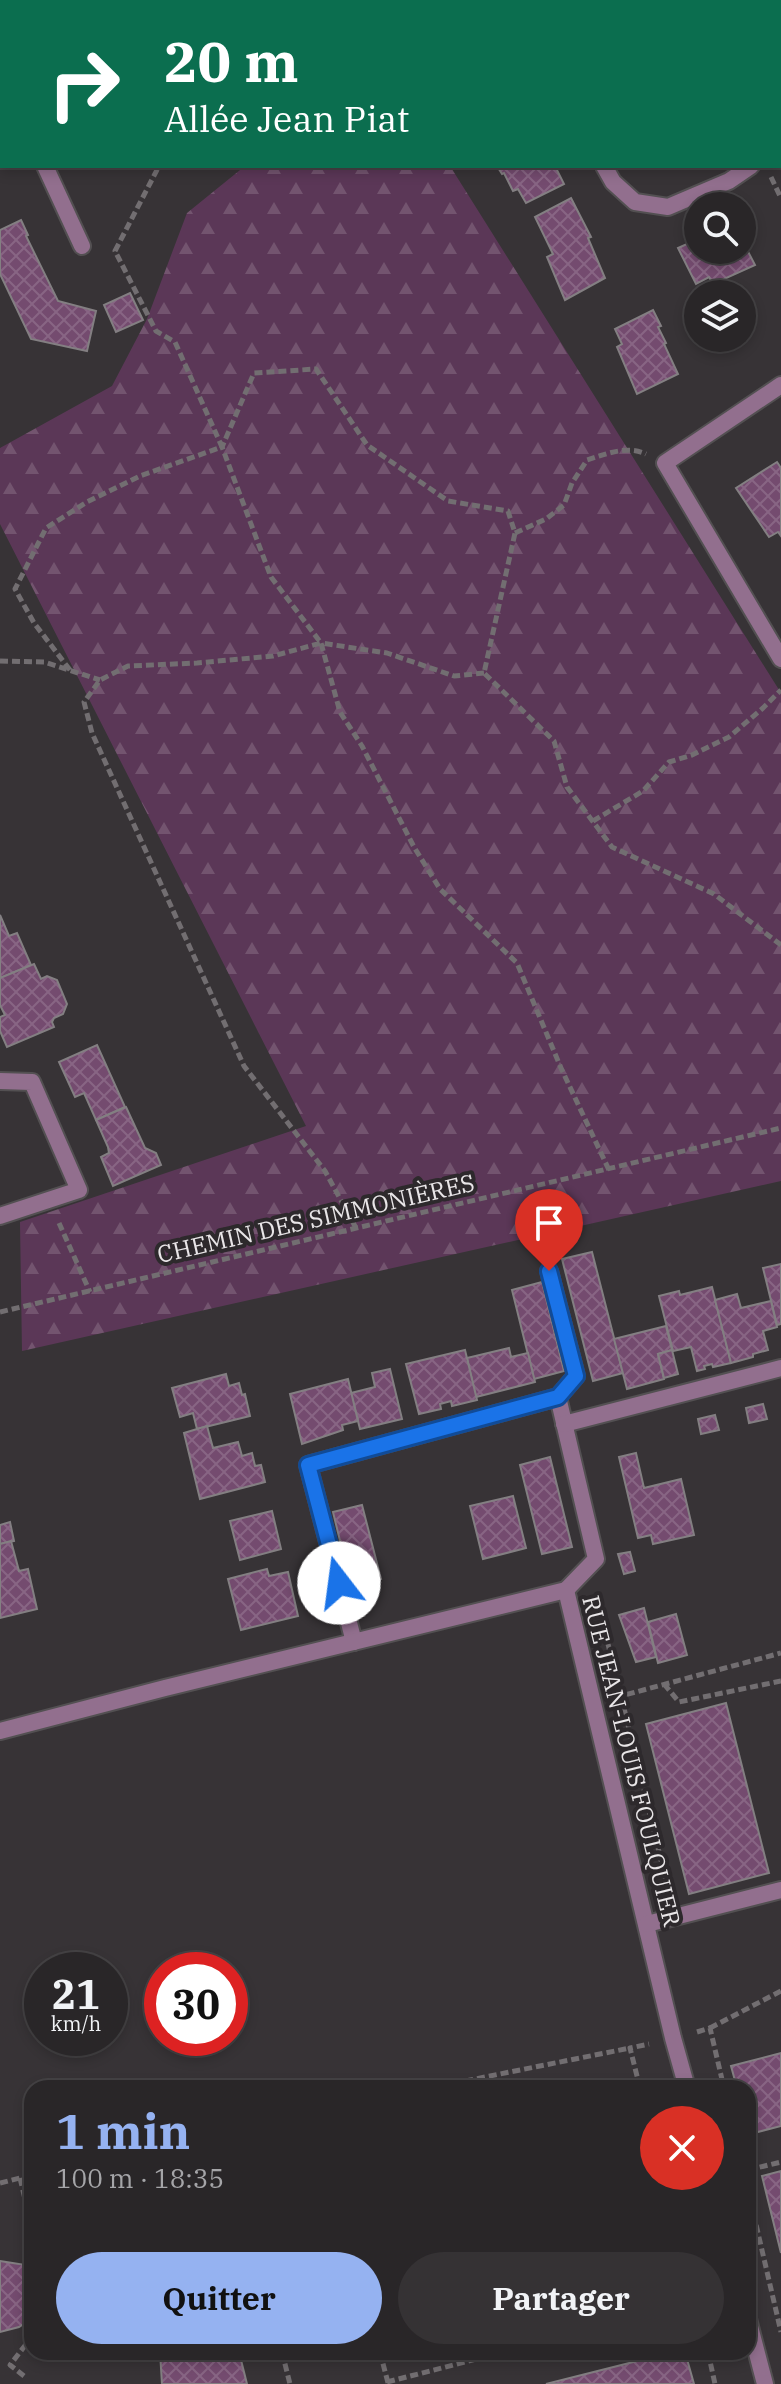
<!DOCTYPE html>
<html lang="fr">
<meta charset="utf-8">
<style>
:root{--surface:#292628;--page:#353234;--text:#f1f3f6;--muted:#a5a5a8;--line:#454345;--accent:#95b2f1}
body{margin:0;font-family:"IBM Plex Serif",serif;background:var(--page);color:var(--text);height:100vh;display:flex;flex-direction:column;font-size:30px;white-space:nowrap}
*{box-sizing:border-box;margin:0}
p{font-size:26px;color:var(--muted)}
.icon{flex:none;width:44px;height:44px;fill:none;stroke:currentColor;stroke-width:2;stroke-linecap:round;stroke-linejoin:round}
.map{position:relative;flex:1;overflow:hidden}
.details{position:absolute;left:24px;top:2080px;width:732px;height:280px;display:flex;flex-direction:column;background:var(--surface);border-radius:24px;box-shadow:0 4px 12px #0003,0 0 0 2px var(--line)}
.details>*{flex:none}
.guide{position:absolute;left:0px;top:0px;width:782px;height:168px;box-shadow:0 4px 12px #0003,0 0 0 2px var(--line);background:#0b6e4f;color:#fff;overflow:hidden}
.tools{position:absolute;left:684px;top:192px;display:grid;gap:16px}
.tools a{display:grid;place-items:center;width:72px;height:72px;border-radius:50%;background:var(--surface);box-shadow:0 4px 12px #0003,0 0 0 2px var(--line);font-size:40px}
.speed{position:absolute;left:24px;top:1952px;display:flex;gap:16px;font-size:40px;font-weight:700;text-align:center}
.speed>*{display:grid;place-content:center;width:104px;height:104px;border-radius:50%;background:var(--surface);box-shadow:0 4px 12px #0003,0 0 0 2px var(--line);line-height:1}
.speed small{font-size:20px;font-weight:400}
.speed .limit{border:12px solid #d22;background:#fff;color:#111}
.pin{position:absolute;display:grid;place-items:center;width:68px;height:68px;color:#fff;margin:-82px -34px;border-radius:50% 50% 50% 0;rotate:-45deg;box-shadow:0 0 8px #0007}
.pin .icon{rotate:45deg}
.me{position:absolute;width:88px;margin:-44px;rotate:345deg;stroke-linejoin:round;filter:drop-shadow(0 0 6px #0008)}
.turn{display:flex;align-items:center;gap:28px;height:168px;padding:0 32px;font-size:36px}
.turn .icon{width:104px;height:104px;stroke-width:2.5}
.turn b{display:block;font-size:56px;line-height:68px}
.round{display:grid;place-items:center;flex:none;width:84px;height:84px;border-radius:42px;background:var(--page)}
.summary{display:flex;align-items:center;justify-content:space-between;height:136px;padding:0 32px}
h1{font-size:48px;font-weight:700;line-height:60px;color:var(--accent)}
.button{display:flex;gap:16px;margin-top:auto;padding:16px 32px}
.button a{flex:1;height:92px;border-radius:48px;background:var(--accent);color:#111;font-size:32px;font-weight:700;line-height:92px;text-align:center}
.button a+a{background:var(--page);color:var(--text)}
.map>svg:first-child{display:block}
.forest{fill:url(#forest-firs)}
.building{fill:url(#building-cross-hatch);stroke:#837f82;stroke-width:2}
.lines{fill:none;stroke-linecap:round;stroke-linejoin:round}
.minor-casing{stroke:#535052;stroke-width:20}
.path{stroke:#726e71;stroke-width:5;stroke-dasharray:8 4;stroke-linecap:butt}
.minor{stroke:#926f8e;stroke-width:16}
.route-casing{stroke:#114b97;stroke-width:20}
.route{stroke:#1a73e8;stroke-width:14}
.labels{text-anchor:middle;stroke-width:8;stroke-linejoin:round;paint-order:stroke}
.street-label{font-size:24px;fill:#e9e6e8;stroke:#2d292c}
</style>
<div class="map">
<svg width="781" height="2384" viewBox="0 0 781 2384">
<defs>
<pattern id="forest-firs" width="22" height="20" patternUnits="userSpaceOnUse" patternTransform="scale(2)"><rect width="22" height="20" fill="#5b3757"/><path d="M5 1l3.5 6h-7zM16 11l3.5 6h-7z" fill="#73546f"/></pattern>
<pattern id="building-cross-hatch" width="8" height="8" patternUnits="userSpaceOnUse" patternTransform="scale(2)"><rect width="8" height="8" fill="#744b6f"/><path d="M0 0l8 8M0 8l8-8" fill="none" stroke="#886584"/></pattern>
</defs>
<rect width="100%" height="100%" fill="#373336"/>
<!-- forest -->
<polygon class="forest" points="245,166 450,166 781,693 781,1181 22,1351 20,1222 306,1126 0,524 0,448 112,386 147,319 187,213"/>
<!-- building -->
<g class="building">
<polygon points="153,0 189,0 190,2 148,2"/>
<polygon points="384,0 439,0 440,2 385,2"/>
<polygon points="587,0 637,0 638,2 588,2"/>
<polygon points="730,0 765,0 761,2 731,2"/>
<polygon points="497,166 552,166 554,169 556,168 564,184 526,203 518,189 513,191 504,173 502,174"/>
<polygon points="571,198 591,237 588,238 605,278 565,300 547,257 553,254 535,217"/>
<polygon points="21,220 28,235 26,236 58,301 96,311 87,351 31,339 0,274 0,230"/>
<polygon points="698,239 698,250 742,250 742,240 755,265 713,284 709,277 696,284 678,248"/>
<polygon points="130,293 143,320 116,332 104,305"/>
<polygon points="653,310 661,326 658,327 666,343 664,344 678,374 637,394 617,347 622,344 615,329"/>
<polygon points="777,462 781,468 781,536 778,532 769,537 736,488"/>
<polygon points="0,915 9,936 17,933 31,965 0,978"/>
<polygon points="34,964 41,979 47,976 57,980 67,1004 63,1014 54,1018 52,1022 54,1027 7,1047 0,1031 0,1017 5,1015 0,1005 0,978"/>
<polygon points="97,1045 125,1107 96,1120 84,1093 75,1097 59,1062"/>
<polygon points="126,1107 145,1148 156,1153 161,1165 113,1186 101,1157 109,1153 108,1147 96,1120"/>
<polygon points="592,1252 623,1373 593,1381 562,1259"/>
<polygon points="781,1264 781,1324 777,1325 763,1268"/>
<polygon points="542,1282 564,1371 534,1379 512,1290"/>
<polygon points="712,1287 731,1363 713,1367 712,1364 704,1366 705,1369 697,1371 691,1347 673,1351 659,1296 679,1291 680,1295"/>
<polygon points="737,1294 741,1308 771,1301 777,1327 763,1331 768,1350 753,1354 753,1357 731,1363 715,1300"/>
<polygon points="666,1326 672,1350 658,1354 664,1379 627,1389 614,1339"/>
<polygon points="509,1348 511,1357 528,1353 535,1382 476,1397 467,1358"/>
<polygon points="465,1350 477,1400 452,1406 451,1401 440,1404 441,1409 419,1414 406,1364"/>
<polygon points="672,1350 678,1374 664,1378 658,1354"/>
<polygon points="390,1369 402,1419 360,1429 351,1393 375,1387 372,1373"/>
<polygon points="226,1374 229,1386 239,1383 242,1395 245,1394 250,1416 197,1429 193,1413 180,1417 172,1388"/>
<polygon points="348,1379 358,1421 342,1425 343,1430 302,1444 290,1394"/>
<polygon points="763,1404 767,1419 749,1423 746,1408"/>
<polygon points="715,1415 719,1430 701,1434 698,1419"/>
<polygon points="207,1426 213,1448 238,1442 242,1456 252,1453 255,1466 261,1465 265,1482 200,1499 184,1433"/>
<polygon points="636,1453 644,1488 681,1479 694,1535 653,1544 651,1535 638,1538 619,1457"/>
<polygon points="550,1457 572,1547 542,1554 520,1465"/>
<polygon points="513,1496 526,1548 483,1559 470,1506"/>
<polygon points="362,1505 381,1579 351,1586 333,1512"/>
<polygon points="272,1511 281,1549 240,1560 230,1521"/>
<polygon points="10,1522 14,1541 0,1544 0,1525"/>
<polygon points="11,1541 19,1571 28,1569 37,1609 0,1618 0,1544"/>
<polygon points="630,1552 635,1571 624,1574 618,1554"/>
<polygon points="267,1569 269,1576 288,1572 298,1616 241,1630 228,1579"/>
<polygon points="644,1608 656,1657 636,1662 619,1615"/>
<polygon points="676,1614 687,1655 658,1663 648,1622"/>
<polygon points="726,1703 769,1873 689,1894 646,1724"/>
<polygon points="781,2053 781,2126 750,2134 748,2088 737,2088 731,2066"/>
<polygon points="781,2171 781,2253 762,2176"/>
<polygon points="0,2261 32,2266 32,2318 19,2327 0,2332"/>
<polygon points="160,2352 239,2352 247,2384 162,2384"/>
<polygon points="664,2352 685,2352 694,2384 546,2384 665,2354"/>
</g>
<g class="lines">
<!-- minor casing -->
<g class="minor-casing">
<g id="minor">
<polyline points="525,0 526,2"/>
<polyline points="0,71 2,75"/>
<polyline points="45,166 82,246"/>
<polyline points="604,166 613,182 635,202 668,207 729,181 751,166"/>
<polyline points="781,385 665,463 781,659"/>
<polyline points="0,1081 32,1082 79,1190 0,1216"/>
<polyline points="549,1271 576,1376 558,1397 596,1559 566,1590"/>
<polyline points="564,1424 781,1368"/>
<polyline points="354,1642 308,1465 558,1397"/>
<polyline points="0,1731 165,1688 566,1590 673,2038 687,2088"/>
<polyline points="647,1924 781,1890"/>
<polyline points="748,2319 765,2384"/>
</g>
</g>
<!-- path -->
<g class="path">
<polyline points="107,0 108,2"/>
<polyline points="771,177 781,198"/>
<path d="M515,533L546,519L564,505L572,483L587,460C606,454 627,445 646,454"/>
<polyline points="0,661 44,662 100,680"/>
<polyline points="70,670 34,623 15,589 46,528 87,502 140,476 222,447 175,342 156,331 115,251 159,166"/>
<polyline points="484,673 454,676 387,653 321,643 340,712 362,746 414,847 440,889 517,963 561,1068 609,1170"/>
<polyline points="593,821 643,791 669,762 692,755 729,737 763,708 781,690"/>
<polyline points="59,1223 90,1292"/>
<polyline points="356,1228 325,1171 244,1066 92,733 84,702 100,680 128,666 197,663 273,656 321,643 271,577 222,447 254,373 316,369 367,445 448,501 508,511 515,533 484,673 554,741 567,787 612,847 714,894 781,945"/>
<polyline points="0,1312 781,1128"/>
<polyline points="605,1632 621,1696 781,1653"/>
<polyline points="664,1684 679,1702 781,1681"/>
<polyline points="621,1696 669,1893"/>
<polyline points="710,2028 781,1991"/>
<polyline points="697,2032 710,2028 724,2088"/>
<polyline points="430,2088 630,2048"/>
<polyline points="640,2088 630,2048 649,2044"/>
<polyline points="748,2170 781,2162"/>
<polyline points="20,2178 32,2229"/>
<polyline points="0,2183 32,2175"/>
<polyline points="748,2190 781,2332"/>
<polyline points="282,2352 290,2384"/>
<polyline points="380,2352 388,2383"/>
<polyline points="708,2352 715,2384"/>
<polyline points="24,2376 10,2365 27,2343 32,2341"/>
<polyline points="387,2382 504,2352"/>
</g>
<!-- minor -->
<use href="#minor" class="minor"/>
</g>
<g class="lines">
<!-- route casing -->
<g class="route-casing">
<polyline id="route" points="339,1583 308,1465 558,1397 576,1376 549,1271"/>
</g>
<!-- route -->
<use href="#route" class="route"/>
</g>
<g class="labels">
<!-- street labels -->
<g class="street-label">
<text transform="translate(316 1219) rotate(-13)" y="8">CHEMIN DES SIMMONIÈRES</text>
<text transform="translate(631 1761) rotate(76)" y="8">RUE JEAN-LOUIS FOULQUIER</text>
</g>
</g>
</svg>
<div class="tools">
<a><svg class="icon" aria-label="search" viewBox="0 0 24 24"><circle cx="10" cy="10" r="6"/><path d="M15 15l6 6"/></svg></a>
<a><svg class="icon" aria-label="layers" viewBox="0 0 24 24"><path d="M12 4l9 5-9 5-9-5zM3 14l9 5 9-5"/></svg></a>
</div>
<div class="speed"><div>21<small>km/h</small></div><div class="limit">30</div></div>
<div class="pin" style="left:549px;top:1271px;background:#d93025"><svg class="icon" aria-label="arrive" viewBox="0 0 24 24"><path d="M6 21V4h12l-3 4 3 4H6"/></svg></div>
<svg class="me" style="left:339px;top:1583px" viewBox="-20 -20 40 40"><circle r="19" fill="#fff"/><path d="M0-13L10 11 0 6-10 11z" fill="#1a73e8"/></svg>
<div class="guide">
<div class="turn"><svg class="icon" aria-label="right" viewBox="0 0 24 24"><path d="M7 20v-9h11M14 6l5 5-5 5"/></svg><div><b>20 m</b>Allée Jean Piat</div></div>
</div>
<section class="details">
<div class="summary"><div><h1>1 min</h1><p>100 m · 18:35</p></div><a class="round" style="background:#d93025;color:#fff"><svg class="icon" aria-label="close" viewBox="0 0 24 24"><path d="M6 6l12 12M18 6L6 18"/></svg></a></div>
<div class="button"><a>Quitter</a><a>Partager</a></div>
</section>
</div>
